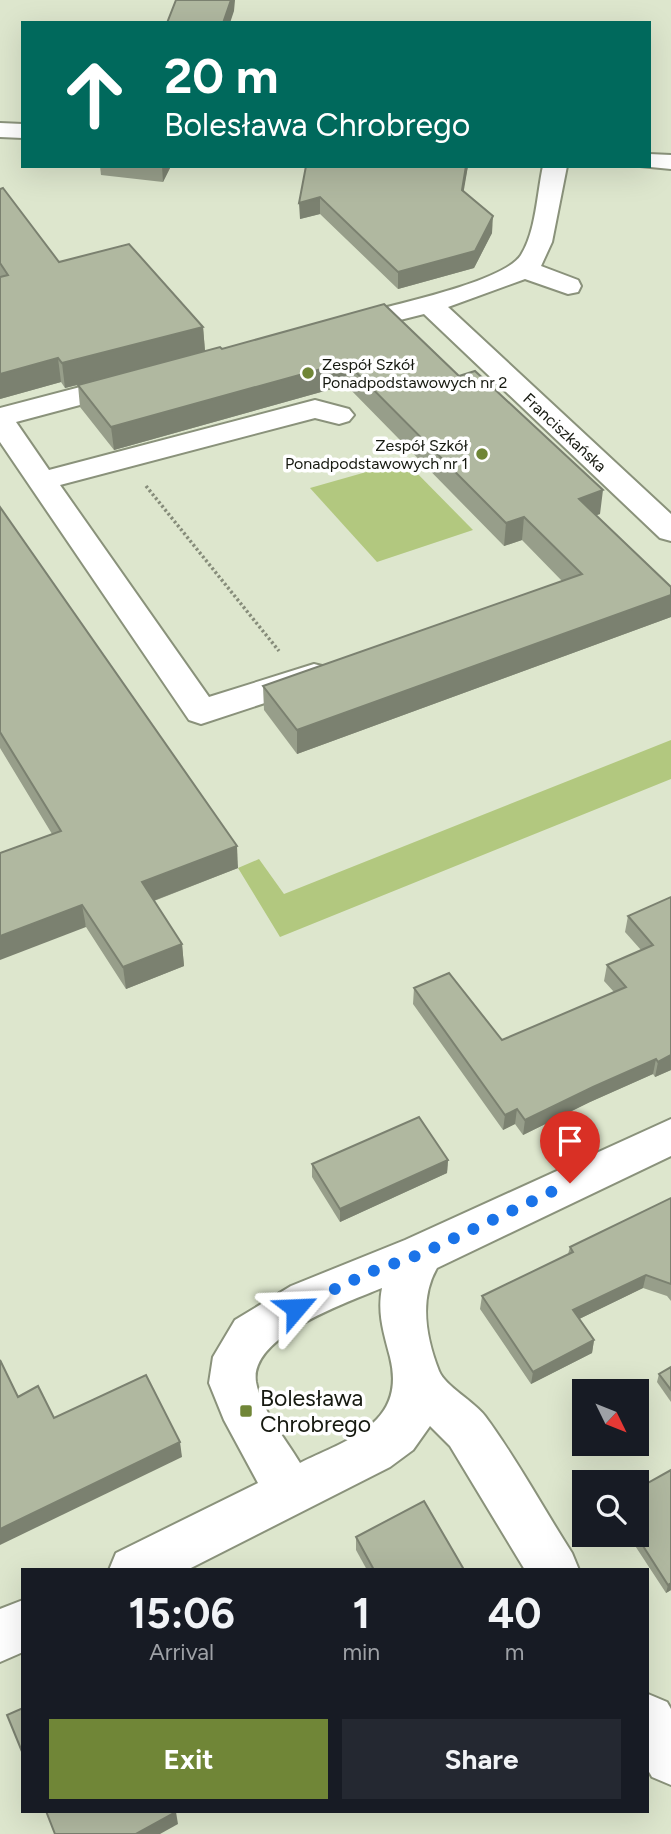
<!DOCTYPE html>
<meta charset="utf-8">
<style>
:root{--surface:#171b24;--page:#242831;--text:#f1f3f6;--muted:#9ea1a6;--accent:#708637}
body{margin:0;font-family:Figtree,sans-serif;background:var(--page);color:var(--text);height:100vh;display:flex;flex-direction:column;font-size:26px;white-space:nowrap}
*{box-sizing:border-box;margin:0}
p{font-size:23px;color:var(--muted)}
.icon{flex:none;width:38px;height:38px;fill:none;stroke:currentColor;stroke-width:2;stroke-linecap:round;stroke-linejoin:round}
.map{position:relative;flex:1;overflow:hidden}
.details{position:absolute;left:21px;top:1568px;width:628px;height:245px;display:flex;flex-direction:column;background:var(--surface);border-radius:0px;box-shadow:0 7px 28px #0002}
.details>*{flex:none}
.hud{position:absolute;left:21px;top:21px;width:630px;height:147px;border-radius:0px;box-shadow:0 7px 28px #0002;background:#00695c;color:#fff;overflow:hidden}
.needle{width:46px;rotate:133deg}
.fabs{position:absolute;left:572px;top:1379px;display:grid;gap:14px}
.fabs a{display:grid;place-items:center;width:77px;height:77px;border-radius:0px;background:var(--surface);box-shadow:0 7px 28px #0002;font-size:35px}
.pin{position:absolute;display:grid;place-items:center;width:60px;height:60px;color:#fff;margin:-72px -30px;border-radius:50% 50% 50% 0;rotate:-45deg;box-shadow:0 0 7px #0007}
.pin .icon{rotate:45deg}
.me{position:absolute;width:77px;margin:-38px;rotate:64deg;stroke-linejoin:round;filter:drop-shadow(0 0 5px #0008)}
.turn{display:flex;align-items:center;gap:24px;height:147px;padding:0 28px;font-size:32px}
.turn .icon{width:91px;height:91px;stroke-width:2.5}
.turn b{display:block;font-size:49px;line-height:60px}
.eta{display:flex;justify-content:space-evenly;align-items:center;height:119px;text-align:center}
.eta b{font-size:42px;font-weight:700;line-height:49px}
.action{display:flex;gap:14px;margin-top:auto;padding:14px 28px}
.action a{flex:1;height:80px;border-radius:0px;background:var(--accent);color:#fff;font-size:28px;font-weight:700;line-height:80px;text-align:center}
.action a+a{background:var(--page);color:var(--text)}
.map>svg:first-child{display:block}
.green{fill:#b2c87f}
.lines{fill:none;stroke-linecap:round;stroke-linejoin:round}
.minor-casing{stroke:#8a927b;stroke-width:4}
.major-casing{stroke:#8a927b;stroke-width:4}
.path{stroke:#868c7a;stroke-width:3.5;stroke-dasharray:2.5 2.5;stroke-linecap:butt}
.minor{fill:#fff;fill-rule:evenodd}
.major{fill:#fff;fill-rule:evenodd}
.wall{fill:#979e8a}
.shaded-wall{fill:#7b8170}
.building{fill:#b0b8a0;stroke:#7b8170;stroke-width:2}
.route{stroke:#1a73e8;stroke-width:12;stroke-dasharray:0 21.6}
.poi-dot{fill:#708637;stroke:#fff;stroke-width:2.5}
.labels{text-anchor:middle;stroke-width:7;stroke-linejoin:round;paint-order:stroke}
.far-poi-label{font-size:16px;fill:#161910;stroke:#fff;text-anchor:start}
.far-street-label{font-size:16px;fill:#161910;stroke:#fff}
.near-poi-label{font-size:23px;fill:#161910;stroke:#fff;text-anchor:start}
</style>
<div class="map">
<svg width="671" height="1834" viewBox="0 0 671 1834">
<rect width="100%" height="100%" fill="#dde6cd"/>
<!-- green -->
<g class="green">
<polygon points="405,461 473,530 377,562 310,488"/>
<polygon points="671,740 671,779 280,937 238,868 259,859 284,894"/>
</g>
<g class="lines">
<!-- minor casing -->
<g class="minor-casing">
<g id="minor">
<path d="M543,166H567L552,242L541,266L578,280L581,286L578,292L568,294L525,279L448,307L671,514V541L660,538L424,314L344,334L334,332L330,326L334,320C371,310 503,284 521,255C536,231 537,193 543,166Z"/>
<polygon points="130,374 140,377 144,383 140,389 16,422 49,470 315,400 349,409 354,415 349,421 339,424 315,418 60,485 209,697 314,664 326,667 331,675 326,683 201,724 189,720 0,442 0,408"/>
<path d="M671,1119V1156L437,1268C419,1299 426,1338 439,1371C445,1386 475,1402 485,1416C517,1459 543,1508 572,1553L579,1570H525L450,1446L430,1426L413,1450L390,1467L187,1570H109L116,1553L258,1483L224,1420L209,1383L213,1357L235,1320L291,1286L405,1240ZM382,1288C377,1313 384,1334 390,1357C407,1424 348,1439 300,1463C286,1439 261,1410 256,1382C249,1336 348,1302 382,1288Z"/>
<polygon points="23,1600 23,1652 0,1662 0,1609"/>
<polygon points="648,1694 667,1702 671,1709 671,1785 652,1777 648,1770"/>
</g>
</g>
<!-- major casing -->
<g class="major-casing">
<g id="major">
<polygon points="0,123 23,124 23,138 0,137"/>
<polygon points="649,154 671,155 671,169 640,166 649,166"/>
</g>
</g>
<!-- path -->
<polyline class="path" points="146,486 279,651"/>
<!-- minor -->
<use href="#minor" class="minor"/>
<!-- major -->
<use href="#major" class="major"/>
</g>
<!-- wall -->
<g class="wall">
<polygon points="100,166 171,166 163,182 101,175"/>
<polygon points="306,166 468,166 463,191 492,233 474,268 398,289 320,214 300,219"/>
<polygon points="0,189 59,262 203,327 205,351 222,349 384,304 600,514 596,515 671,587 671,617 297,754 264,710 263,686 562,581 522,540 504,546 346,385 114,450 80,407 78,385 65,388 61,382 0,399"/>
<polygon points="0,507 238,868 154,901 182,944 184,966 126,989 86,927 52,834 0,748"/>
<polygon points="671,897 671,1070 655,1077 653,1074 590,1102 523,1135 515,1124 503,1130 413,1004 414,988 502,1040 614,992 604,981 607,965 641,950 625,932 628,916"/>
<polygon points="448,1160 447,1173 340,1222 312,1177 312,1164"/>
<polygon points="671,1198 671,1301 667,1296 643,1288 579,1319 594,1340 592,1353 531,1384 480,1309 482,1296 568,1254 570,1247"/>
<polygon points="671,1367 671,1402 657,1382 659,1374"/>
<polygon points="671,1470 671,1590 666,1593 628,1535 637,1535"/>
<polygon points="356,1537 463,1568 463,1570 367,1570 356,1550"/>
</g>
<!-- shaded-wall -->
<g class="shaded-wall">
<polygon points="230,0 235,0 234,11 230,23 223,23"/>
<polygon points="162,166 171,166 163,182"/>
<polygon points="466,166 468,166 461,207 462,190"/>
<polygon points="320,197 320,214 300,219 299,203"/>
<polygon points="493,216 492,233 474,268 398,289 398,272"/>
<polygon points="203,327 205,351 65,388 62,363"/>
<polygon points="58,358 61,382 0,399 0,374"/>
<polygon points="346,362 346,385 114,450 111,427"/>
<polygon points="603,490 600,514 576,522 579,499"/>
<polygon points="524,517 522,540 504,546 506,523"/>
<polygon points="671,595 671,617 297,754 297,730"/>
<polygon points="237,846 238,868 145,904 142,882"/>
<polygon points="82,905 86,927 0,960 0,936"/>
<polygon points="182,944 184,966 126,989 123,967"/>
<polygon points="671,1055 671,1070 655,1077 658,1062"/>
<polygon points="656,1059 653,1074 590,1102 523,1135 525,1120 593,1087"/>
<polygon points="517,1109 515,1124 503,1130 505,1115"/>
<polygon points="448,1160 447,1173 340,1222 340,1209"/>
<polygon points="646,1275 643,1288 571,1323 573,1310"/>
<polygon points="594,1340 592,1353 531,1384 533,1372"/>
<polygon points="180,1442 182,1457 0,1545 0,1529"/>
<polygon points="671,1583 671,1590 666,1593 668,1585"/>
<polygon points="176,1812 178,1824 160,1834 136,1834"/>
</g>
<!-- building -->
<g class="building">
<polygon points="176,0 231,0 223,23 167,23"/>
<polygon points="306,166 466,166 462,190 493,216 475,251 398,272 320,197 299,203"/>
<polygon points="3,188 59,262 129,244 203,327 62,363 58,358 0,374 0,277 8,275 0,263 0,189"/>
<polygon points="384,304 459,376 475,371 603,490 579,499 671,587 671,595 297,730 263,686 582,574 524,517 506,523 346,362 111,427 78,385 220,347 222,349"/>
<polygon points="0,507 237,846 142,882 182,944 123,967 82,905 0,936 0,853 61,831 0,732"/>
<polygon points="671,897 671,1055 658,1062 656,1059 593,1087 525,1120 517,1109 505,1115 414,988 449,973 502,1040 626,987 607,965 653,945 628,916"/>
<polygon points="419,1117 448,1160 340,1209 312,1164"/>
<polygon points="671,1198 671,1284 646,1275 573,1310 594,1340 533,1372 482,1296 573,1252 570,1247"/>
<polygon points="0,1360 18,1397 38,1386 54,1418 146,1375 180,1442 0,1529"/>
<polygon points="671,1367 671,1390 659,1374"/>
<polygon points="671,1470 671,1583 668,1585 636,1535 637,1535 637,1489"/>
<polygon points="424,1501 463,1568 460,1570 374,1570 356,1537"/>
<polygon points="23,1708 23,1754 7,1715"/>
<polygon points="46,1811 176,1811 176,1812 136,1834 55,1834"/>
</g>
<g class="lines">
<!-- route -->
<polyline class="route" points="296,1308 370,1272 421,1254 570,1183"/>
</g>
<!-- markers -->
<g class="poi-dot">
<circle cx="308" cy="373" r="7"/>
<circle cx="482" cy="454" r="7"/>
<rect x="239" y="1404" width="14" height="14" rx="3.5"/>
</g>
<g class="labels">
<!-- far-poi labels -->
<g class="far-poi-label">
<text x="322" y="370">Zespół Szkół<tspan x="322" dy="18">Ponadpodstawowych nr 2</tspan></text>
<text x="468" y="451" text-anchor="end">Zespół Szkół<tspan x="468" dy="18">Ponadpodstawowych nr 1</tspan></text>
</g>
<!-- far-street labels -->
<g class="far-street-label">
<text transform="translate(565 432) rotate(43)" y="6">Franciszkańska</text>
</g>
<!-- near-poi labels -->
<g class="near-poi-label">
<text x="260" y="1406">Bolesława<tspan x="260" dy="26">Chrobrego</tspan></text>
</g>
</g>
</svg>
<div class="fabs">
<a><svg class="needle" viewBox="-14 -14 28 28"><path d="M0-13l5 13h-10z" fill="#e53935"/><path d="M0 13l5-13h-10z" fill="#9ea1a6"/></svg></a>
<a><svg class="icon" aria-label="search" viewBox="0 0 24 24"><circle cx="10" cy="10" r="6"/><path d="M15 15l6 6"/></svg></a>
</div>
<div class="pin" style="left:570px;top:1183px;background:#d93025"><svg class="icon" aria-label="arrive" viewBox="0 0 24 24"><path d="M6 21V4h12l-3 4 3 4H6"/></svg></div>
<svg class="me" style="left:296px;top:1308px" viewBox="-20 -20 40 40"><path d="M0-17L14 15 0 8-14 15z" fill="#1a73e8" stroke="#fff" stroke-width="4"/></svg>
<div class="hud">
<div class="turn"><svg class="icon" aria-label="ahead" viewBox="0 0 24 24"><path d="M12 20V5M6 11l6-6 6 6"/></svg><div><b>20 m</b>Bolesława Chrobrego</div></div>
</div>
<section class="details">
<div class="eta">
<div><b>15:06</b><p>Arrival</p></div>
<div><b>1</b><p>min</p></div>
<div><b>40</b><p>m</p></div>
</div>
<div class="action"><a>Exit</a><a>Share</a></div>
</section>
</div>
